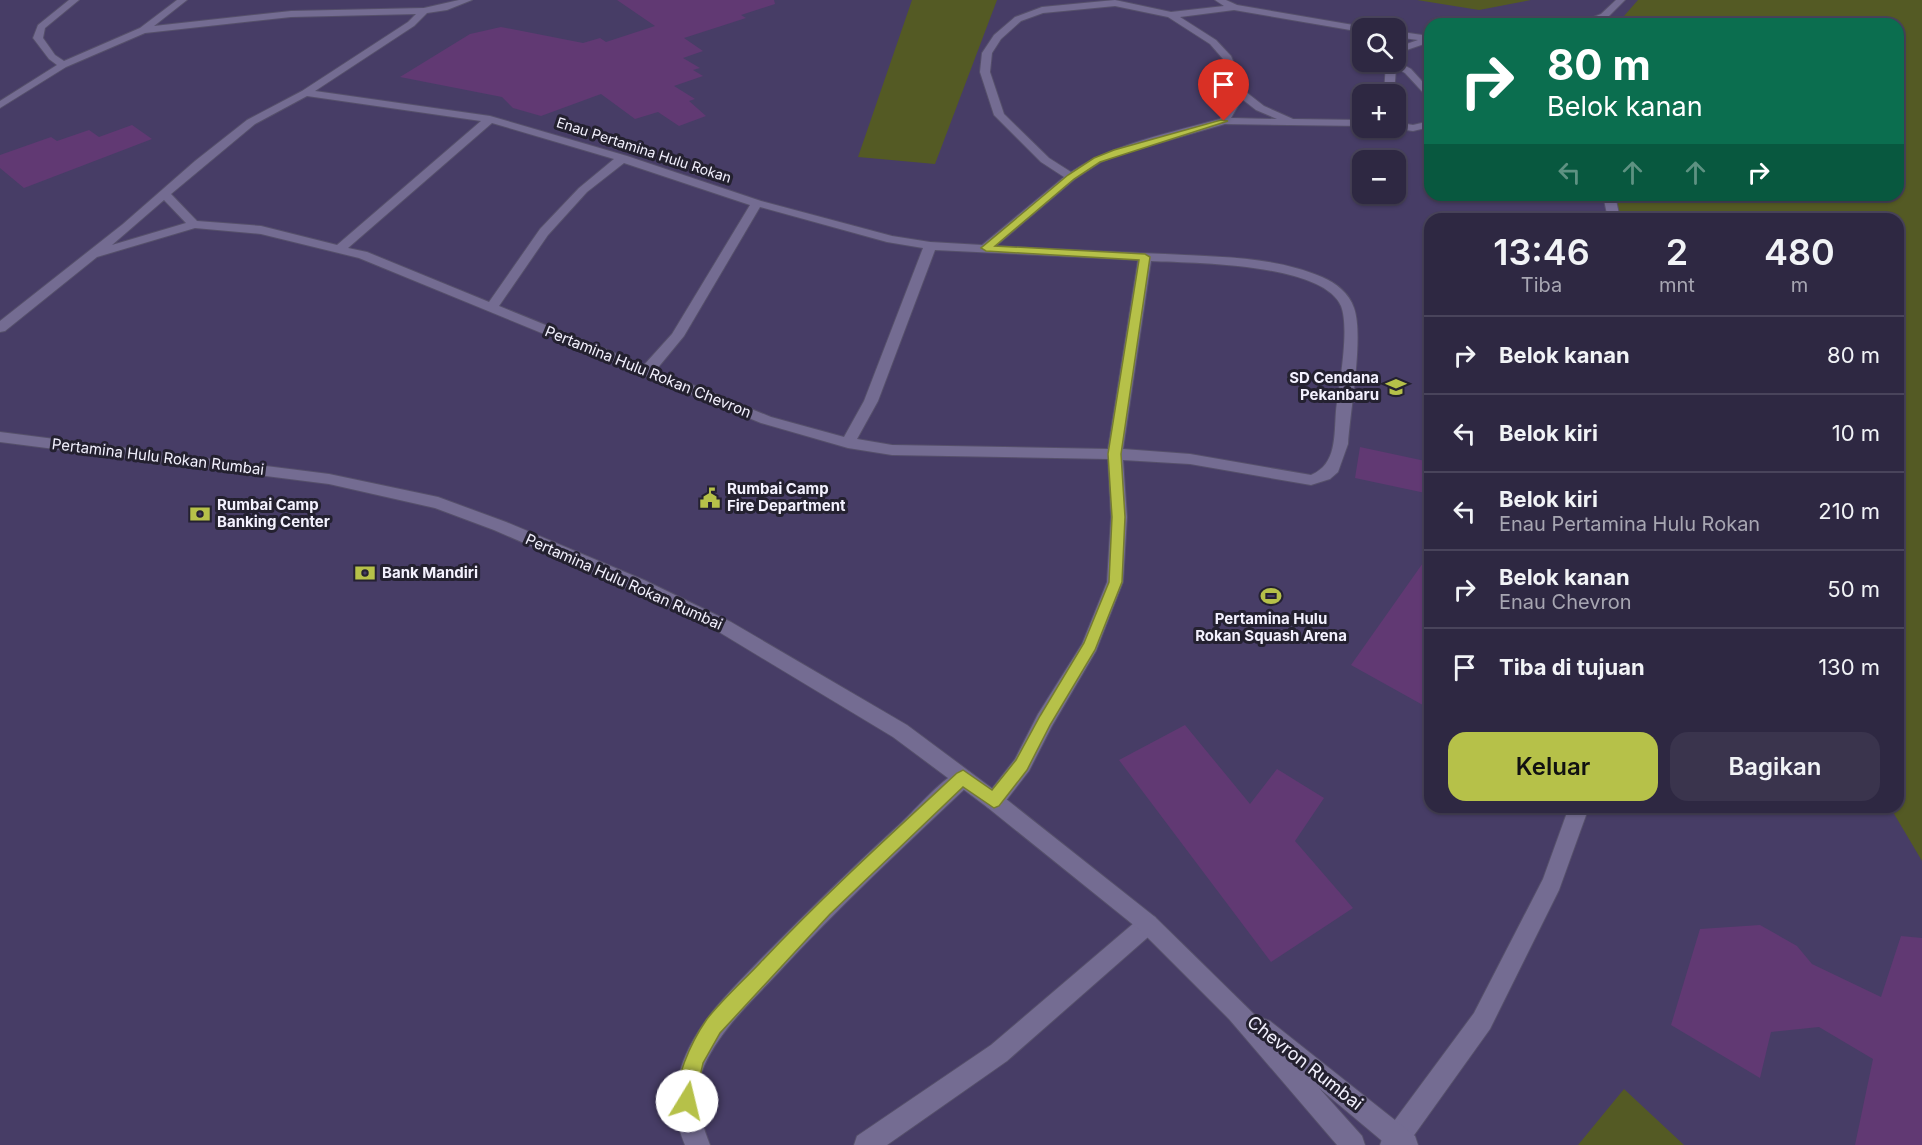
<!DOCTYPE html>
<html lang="id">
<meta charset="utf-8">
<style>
:root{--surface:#2e2842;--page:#3a344d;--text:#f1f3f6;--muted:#a7a6b2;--line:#49445b;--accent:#b6c149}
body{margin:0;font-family:Inter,sans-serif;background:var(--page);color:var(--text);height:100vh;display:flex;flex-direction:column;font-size:22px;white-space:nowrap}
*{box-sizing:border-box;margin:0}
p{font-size:20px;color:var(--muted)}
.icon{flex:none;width:33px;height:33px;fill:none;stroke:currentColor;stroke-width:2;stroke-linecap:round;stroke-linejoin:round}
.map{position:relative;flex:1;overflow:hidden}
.details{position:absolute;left:1424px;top:213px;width:480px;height:600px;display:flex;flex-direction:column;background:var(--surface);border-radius:18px;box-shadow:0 2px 4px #0004,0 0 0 2px var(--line)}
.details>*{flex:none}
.hud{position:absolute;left:1424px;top:18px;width:480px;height:183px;border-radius:18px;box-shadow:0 2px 4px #0004,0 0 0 2px var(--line);background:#0b6e4f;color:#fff;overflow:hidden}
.buttons{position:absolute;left:1352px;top:18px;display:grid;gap:12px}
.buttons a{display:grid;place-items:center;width:54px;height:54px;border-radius:12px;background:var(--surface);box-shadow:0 2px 4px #0004,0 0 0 2px var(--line);font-size:30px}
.pin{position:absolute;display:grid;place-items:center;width:51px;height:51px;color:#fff;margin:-62px -26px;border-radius:50% 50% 50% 0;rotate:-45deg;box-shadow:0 0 6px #0007}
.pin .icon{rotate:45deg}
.me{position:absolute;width:66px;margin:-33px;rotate:9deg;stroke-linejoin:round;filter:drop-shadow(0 0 4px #0008)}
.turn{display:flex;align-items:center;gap:21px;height:126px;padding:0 24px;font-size:27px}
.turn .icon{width:78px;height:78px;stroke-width:2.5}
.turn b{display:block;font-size:42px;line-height:51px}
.lanes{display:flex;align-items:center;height:57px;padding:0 24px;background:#0003;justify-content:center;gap:30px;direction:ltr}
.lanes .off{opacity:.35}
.eta{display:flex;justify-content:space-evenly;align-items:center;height:102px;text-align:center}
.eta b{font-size:36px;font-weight:600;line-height:42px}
.action{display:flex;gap:12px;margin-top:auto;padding:12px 24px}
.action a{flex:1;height:69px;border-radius:18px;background:var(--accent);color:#111;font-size:24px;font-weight:600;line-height:69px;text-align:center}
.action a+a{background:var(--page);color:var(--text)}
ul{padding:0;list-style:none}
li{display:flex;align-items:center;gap:18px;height:78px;padding:0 24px;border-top:2px solid var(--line)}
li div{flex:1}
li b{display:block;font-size:22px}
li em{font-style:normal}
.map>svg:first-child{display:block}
.built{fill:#473d66;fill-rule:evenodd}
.green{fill:#545a24}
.building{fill:#613973}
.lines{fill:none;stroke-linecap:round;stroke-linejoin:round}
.minor-casing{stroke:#56506b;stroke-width:2}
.tertiary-casing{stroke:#56506b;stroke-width:2}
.minor{fill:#746c92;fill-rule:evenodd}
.tertiary{fill:#746c92;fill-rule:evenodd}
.route{fill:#b6c149;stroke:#767d2f;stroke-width:1.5}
.labels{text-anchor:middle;stroke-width:6;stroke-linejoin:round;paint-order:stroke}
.far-street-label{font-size:14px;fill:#f3f1fe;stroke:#242130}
.street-label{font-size:15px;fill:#f3f1fe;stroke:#242130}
.poi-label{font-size:15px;font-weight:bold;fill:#f3f1fe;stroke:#242130;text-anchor:start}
.near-street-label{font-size:18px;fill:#f3f1fe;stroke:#242130}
</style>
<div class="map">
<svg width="1922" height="1145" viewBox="0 0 1922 1145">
<rect width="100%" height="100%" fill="#3e3658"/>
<!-- built -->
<path class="built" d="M0,0H1922V1145H0ZM1430,24H1898V195H1430ZM1362,28H1395V62H1362ZM1362,94H1395V128H1362ZM1362,160H1395V194H1362ZM1430,219H1898V807H1430Z"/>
<!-- green -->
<g class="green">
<polygon points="912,0 997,0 935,164 858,157"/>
<polygon points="1417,0 1531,0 1479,10"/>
<polygon points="1638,0 1922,0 1922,861 1890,807 1898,807 1898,219 1609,219 1606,195 1898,195 1898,24 1617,24"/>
<polygon points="1624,1089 1684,1145 1578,1145"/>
</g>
<!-- building -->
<g class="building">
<polygon points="617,0 774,0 775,4 741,15 746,18 684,38 703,51 683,58 700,68 693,70 703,76 674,86 695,99 689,101 706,116 679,126 658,112 635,119 601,94 541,116 513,108 502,97 400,77 470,34 501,27 583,43 600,38 606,42 655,26"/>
<polygon points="132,125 152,139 24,188 0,168 0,155 51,137 57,141 89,130 99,137"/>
<polygon points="1360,447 1430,462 1430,494 1355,478"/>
<polygon points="1430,553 1430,709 1351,665"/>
<polygon points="1185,725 1250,804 1277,769 1324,798 1295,841 1353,908 1271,962 1119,760"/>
<polygon points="1760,925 1797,946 1812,964 1881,997 1901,936 1922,938 1922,1145 1855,1145 1873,1059 1819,1027 1771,1032 1760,1078 1671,1025 1700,929"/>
</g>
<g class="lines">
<!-- minor casing -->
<g class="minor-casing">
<g id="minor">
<path d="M69,0H79L45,28L43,38L55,55L64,61L140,28L177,0H187L154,26L291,11L424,8L459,0H472L447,10L427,13L414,26L315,91L490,116L627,156L761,201L892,236L930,242L982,245L1064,177L1041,162L994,115L980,72L982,53L994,35L1015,17L1042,7L1115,0L1171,12L1224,6L1215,0H1226L1237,5L1365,27L1362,28V32L1234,10L1180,17L1216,40L1231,56L1246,92L1264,106L1293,119L1362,120V126L1225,124L1121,154L1101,162L1075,179L996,246C1052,249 1109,252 1165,254C1216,257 1274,256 1322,277C1336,283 1349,293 1354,308C1364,336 1350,411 1348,444L1338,472L1330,479L1311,485L1190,464L1123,460L1127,517L1123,582L1096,651L1052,726L1029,771L1001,807L994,810L987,807L984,801L987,795L1015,759L1038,714L1082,644L1107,582L1111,517L1108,459L892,455L848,448L761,423L359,258L261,234L195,228L97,257L5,331L0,332V321L123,224L195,161L247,120L302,91L408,22L416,14L291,17L145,33L66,67L0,108V101L57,65L49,59L33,38L38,25ZM1115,6L1168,17L1210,44L1223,59L1236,93L1220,119C1170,133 1115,143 1071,172L1049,158L1004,114L990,72L992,53L1001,39L1021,21L1043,13ZM307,96L481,121L337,245L261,226L197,221L171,194L255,124ZM1242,99L1256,110L1277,119L1231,118ZM492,123L614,159L579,188L540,229L489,302L367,252L348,248ZM624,163L750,205L672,334L644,365L499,306L548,235L587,192ZM164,200L186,223L112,245ZM760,207L887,242L923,248L864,401L844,437L771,417L656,370L684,336ZM935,250L1138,260L1108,449L892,445L857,439L878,401ZM1151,261C1193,263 1322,263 1341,306C1350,329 1339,386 1336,411C1334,436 1337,464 1311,475L1190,454L1123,449Z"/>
<polygon points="1616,0 1625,0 1608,17 1605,24 1595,24 1597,22 1577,24 1601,14"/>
<polygon points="1395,31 1429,36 1430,42 1395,54 1395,48 1418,40 1395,37"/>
<polygon points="1395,60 1411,69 1430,90 1430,100 1405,73 1396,68 1394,94 1384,94 1386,62"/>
<polygon points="1430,121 1430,127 1413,131 1392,128 1395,128 1395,122 1413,125"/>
<polygon points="1603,195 1615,195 1620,219 1608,219"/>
<path d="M963,769L970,772L973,778L970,784C904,846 839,907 778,973C752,1001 720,1030 704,1066C693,1092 700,1120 710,1145H685C671,1112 673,1080 689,1048C706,1014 734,987 760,960C806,913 853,867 901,823C917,808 943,777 963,769Z"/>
<polygon points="1569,807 1589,807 1559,890 1490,1029 1407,1145 1380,1145 1383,1136 1474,1013 1543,879"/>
<polygon points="1148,914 1155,917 1159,924 1155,931 1007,1061 887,1145 854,1145 857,1136 991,1045 1141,917"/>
</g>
</g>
<!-- tertiary casing -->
<g class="tertiary-casing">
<polygon id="tertiary" points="0,432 329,474 438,497 506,522 644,580 731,622 907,725 1001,795 1155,917 1259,1019 1262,1018 1270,1021 1415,1136 1418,1145 1387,1145 1319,1088 1362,1136 1365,1145 1337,1145 1229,1019 1141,931 987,807 893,737 719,632 632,590 494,530 435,508 329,484 0,442"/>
</g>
<!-- minor -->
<use href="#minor" class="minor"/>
<!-- tertiary -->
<use href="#tertiary" class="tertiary"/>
</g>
<!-- route -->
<path class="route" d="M1221,120L1228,121L1100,162L1074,179L995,246L1145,254L1150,257L1121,454L1125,517L1122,582L1095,650L1050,725L1027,770L999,806L994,808L963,787L830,914L720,1033L703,1063L693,1108L687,1111L680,1108C670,1084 693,1039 707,1019C723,999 743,981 760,963C823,896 890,835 957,773L963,770L992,790L1016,760L1040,716L1084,643L1109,582L1112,517L1108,454L1139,260L986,251L981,248L1068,175L1094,158L1114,150Z"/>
<!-- icons -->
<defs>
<g id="school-bare" transform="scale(1.62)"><path d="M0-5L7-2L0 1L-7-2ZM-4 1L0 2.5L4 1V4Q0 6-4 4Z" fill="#b6c149" stroke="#242130" stroke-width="2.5" paint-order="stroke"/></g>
<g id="civic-bare" transform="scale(1.62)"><path d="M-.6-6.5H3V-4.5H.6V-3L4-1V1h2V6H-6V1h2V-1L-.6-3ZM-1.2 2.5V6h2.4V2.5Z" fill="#b6c149" stroke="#242130" stroke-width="2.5" paint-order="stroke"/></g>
<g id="bank-bare" transform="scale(1.62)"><path d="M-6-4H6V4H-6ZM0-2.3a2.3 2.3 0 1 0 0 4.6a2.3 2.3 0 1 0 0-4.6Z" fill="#b6c149" stroke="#242130" stroke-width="2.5" paint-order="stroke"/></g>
<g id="stadium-bare" transform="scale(1.62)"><path d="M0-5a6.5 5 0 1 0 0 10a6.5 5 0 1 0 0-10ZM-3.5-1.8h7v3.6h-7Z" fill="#b6c149" stroke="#242130" stroke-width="2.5" paint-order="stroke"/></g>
</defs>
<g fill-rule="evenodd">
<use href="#school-bare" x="1396" y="387"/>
<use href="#civic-bare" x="710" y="498"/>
<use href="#bank-bare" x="200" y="514"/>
<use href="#bank-bare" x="365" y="573"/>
<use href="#stadium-bare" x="1271" y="596"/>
</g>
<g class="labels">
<!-- far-street labels -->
<g class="far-street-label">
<text transform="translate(644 150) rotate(18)" y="5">Enau Pertamina Hulu Rokan</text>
</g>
<!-- street labels -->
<g class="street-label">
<text transform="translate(648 372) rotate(22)" y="5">Pertamina Hulu Rokan Chevron</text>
<text transform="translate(158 457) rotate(7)" y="5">Pertamina Hulu Rokan Rumbai</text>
<text transform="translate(624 582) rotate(24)" y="5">Pertamina Hulu Rokan Rumbai</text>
</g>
<!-- poi labels -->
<g class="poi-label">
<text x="1379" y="383" text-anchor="end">SD Cendana<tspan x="1379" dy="17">Pekanbaru</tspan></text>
<text x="727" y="494">Rumbai Camp<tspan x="727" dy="17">Fire Department</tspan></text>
<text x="217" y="510">Rumbai Camp<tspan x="217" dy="17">Banking Center</tspan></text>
<text x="382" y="578">Bank Mandiri</text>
<text x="1271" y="624" text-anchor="middle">Pertamina Hulu<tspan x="1271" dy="17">Rokan Squash Arena</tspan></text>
</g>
<!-- near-street labels -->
<g class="near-street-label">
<text transform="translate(1305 1063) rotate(38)" y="6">Chevron Rumbai</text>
</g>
</g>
</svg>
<div class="buttons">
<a><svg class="icon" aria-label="search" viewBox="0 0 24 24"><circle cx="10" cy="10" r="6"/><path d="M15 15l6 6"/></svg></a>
<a>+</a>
<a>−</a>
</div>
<div class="pin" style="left:1224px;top:121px;background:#d93025"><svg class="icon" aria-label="arrive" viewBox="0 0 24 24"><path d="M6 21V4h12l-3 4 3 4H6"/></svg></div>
<svg class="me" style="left:687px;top:1101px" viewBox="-20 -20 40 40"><circle r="19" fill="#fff"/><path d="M0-13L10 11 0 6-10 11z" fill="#b6c149"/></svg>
<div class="hud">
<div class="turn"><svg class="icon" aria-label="right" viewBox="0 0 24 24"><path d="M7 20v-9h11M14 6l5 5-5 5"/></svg><div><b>80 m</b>Belok kanan</div></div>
<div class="lanes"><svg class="icon off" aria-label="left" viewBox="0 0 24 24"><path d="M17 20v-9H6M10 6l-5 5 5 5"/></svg><svg class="icon off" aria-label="ahead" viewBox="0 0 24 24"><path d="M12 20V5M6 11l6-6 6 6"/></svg><svg class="icon off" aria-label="ahead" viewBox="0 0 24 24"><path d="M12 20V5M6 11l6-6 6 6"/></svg><svg class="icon" aria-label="right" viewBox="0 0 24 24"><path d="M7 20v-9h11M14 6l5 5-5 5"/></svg></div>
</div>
<section class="details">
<div class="eta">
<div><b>13:46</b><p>Tiba</p></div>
<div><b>2</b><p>mnt</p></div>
<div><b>480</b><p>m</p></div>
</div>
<ul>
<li><svg class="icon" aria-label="right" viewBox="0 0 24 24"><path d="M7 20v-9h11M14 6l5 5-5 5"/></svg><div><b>Belok kanan</b></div><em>80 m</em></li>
<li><svg class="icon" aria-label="left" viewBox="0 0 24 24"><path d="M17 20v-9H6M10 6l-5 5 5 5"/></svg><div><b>Belok kiri</b></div><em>10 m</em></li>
<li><svg class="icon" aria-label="left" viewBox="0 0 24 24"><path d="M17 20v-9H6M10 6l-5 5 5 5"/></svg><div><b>Belok kiri</b><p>Enau Pertamina Hulu Rokan</p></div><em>210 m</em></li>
<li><svg class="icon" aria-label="right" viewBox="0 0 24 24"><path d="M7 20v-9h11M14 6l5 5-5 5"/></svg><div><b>Belok kanan</b><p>Enau Chevron</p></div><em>50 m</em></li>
<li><svg class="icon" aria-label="arrive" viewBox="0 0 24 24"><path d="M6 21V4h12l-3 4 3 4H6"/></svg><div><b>Tiba di tujuan</b></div><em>130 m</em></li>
</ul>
<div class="action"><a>Keluar</a><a>Bagikan</a></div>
</section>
</div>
